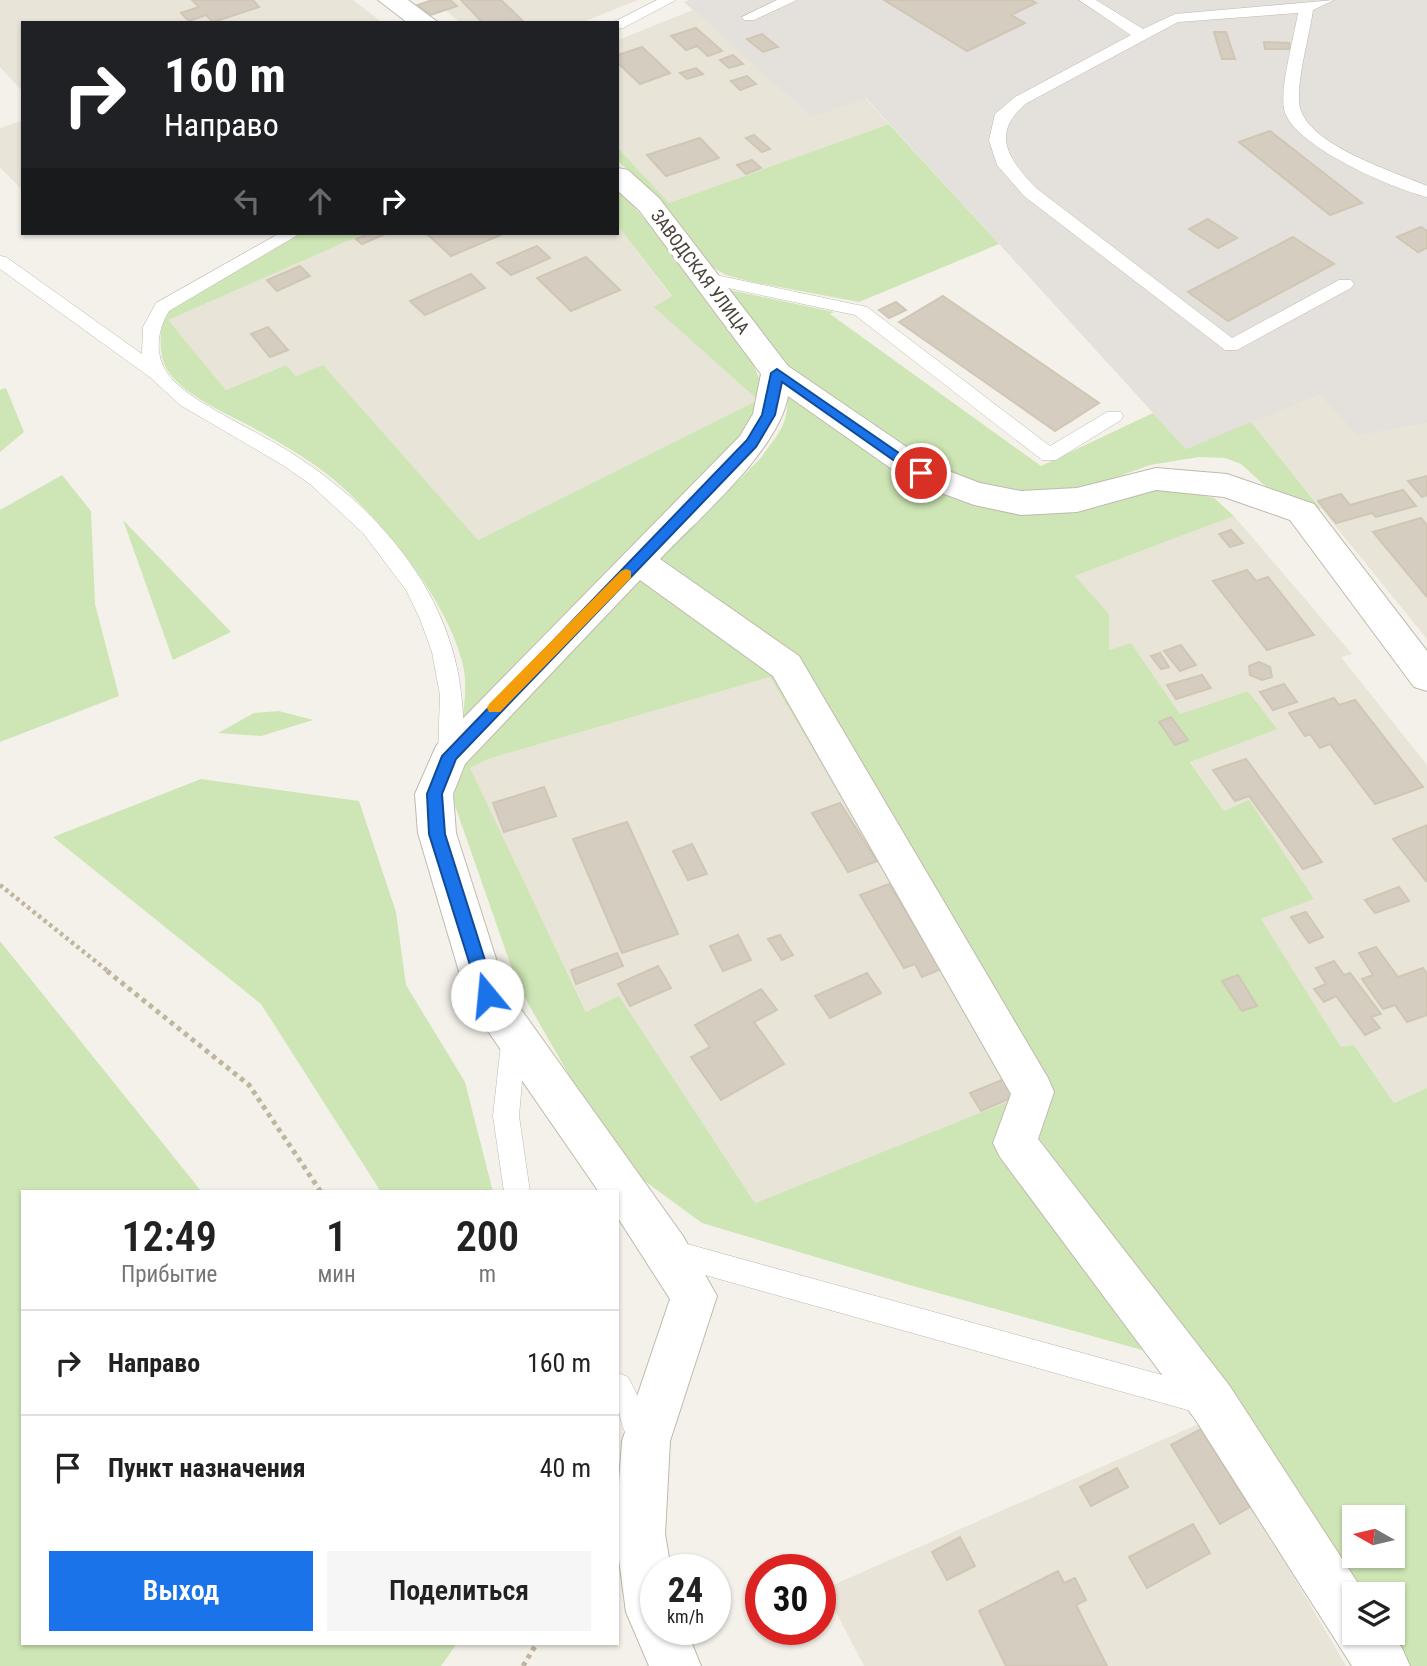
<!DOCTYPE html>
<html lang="ru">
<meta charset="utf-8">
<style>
:root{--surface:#fff;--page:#f6f6f6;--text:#222;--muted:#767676;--line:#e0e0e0;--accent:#1a73e8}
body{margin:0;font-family:"Roboto Condensed",sans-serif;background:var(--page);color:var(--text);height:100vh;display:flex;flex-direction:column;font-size:26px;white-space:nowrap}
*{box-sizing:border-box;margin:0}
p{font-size:23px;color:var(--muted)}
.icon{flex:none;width:38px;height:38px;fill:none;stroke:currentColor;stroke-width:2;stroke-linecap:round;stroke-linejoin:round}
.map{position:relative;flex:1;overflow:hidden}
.side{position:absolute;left:21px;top:1190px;width:598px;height:455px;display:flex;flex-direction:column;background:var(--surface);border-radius:0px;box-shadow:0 2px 5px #0004}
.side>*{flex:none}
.hud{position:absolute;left:21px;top:21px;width:598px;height:214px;border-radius:0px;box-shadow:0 2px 5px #0004;background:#202124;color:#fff;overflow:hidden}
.needle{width:46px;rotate:278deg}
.controls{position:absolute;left:1342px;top:1505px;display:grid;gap:14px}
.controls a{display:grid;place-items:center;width:63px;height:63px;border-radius:0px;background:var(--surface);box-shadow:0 2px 5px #0004;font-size:35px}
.speed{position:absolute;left:640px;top:1554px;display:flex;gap:14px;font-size:35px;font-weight:700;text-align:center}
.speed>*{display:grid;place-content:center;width:91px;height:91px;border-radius:50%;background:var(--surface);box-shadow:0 2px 5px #0004;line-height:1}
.speed small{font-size:18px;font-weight:400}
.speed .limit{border:10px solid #d22;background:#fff;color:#111}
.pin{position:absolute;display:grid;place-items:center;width:60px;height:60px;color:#fff;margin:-30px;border:4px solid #fff;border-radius:50%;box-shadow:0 2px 7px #0007}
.me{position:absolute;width:77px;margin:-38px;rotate:343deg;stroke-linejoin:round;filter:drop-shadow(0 0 5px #0008)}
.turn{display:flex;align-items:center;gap:24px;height:147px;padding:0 28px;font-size:32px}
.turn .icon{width:91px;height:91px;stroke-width:2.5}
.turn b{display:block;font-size:49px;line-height:60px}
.lanes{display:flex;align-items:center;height:66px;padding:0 28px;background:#0003;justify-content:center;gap:35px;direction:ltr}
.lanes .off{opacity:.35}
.eta{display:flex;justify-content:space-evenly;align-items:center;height:119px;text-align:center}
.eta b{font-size:42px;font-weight:600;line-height:49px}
.cta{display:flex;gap:14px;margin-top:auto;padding:14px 28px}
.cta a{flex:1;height:80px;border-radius:0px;background:var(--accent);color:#fff;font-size:28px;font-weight:600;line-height:80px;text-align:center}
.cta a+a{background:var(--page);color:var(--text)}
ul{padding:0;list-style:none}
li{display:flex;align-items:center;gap:21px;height:105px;padding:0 28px;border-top:2px solid var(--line)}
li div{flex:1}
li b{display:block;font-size:26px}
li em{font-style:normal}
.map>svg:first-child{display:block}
.residential{fill:#e8e4d8}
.industrial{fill:#e4e0db}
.green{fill:#cee6b5;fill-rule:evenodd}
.building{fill:#d5cec0;stroke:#d0c6b4;stroke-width:2}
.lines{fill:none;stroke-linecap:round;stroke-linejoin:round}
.service-casing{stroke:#bfbaad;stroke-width:1}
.minor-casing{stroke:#bfbaad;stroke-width:2}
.path-far1{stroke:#c0b69f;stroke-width:4.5;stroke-dasharray:3.5 3.5;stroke-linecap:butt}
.path{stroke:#c0b69f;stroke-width:5;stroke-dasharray:4.5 4.5;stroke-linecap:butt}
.service{fill:#fff;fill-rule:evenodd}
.minor{fill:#fff;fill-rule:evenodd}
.route{fill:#1a73e8;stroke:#114b97;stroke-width:2}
.slow{fill:#f59e0b}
.labels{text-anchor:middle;stroke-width:7;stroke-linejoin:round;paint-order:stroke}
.far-street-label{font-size:18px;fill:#484238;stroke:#fff}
</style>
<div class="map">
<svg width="1427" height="1666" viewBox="0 0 1427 1666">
<rect width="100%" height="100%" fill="#f4f1ea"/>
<!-- residential -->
<g class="residential">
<polygon points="0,0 353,0 383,23 23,23 23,92 0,67"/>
<polygon points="428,0 638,0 580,23 461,23 446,11 429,17 416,5"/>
<polygon points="693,10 812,116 865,98 889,124 669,203 618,148 618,40"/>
<polygon points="23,120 23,188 21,189 0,167 0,128"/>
<polygon points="618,226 672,297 655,307 759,400 478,540 323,366 296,376 285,365 226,390 167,320 366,233 618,233"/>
<polygon points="1319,395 1358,436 1427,423 1427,639 1251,422"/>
<polygon points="1234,516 1352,654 1341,657 1427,765 1427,1088 1394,1103 1354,1045 1341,1047 1260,919 1314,898 1224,811 1190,761 1276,729 1248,691 1180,714 1131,643 1109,650 1075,576"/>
<polygon points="770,677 1021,1097 755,1203 619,997 587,1013 469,768 488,759"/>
<polygon points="1203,1422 1346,1666 864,1666 824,1589"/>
</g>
<!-- industrial -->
<polygon class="industrial" points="689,0 1427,0 1427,423 1358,436 1319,395 1186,449 866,98 812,117 684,2"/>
<!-- green -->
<g class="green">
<polygon points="889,124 999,244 859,302 752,282 726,275 710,266 663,205 618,161 618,148 669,203"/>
<path d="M618,191L629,201C661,239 764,351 763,397C762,418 749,434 738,449L461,728C464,709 467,689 464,670C451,604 383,521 333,479C312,461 285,446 261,432C233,416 186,398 168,371C157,355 161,333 163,314L300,233H366L168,320L226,390L286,365L296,376L323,365L478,540L758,400L654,307L672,296L618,226Z"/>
<polygon points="725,289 834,312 830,314 1041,466 1153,413 1186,449 1251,422 1321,509 1291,503 1264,485 1241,464 1225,458 1199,457 1150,465 1092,486 1011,495 927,466 778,363"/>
<polygon points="6,388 24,432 0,452 0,390"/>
<path d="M787,388L1016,513L1048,514L1092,506L1156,485L1214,498L1234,516L1075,576L1109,614V650L1131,643L1180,714L1248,691L1277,729L1190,762L1224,811L1249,800L1314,899L1261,919L1341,1047L1354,1045L1394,1103L1427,1088V1666H1402L1380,1633H1393V1594H1356L1210,1369L913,1286L702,1223L635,1174L593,1117L518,986L453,800L460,771L481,735L760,459C780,431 790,424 787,388ZM770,677L1020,1097L755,1203L619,996L586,1012L470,768L488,759ZM1354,1517H1393V1556H1354Z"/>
<polygon points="62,475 91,511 95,604 119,696 0,742 0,510"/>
<polygon points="123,520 231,632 173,660"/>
<polygon points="279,711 313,720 261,736 218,733 254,713"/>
<polygon points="201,779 359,801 396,912 406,985 465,1082 493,1192 381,1192 261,1004 53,837"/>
<polygon points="0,941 202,1192 23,1192 23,1643 457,1643 441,1666 0,1666"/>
</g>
<!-- building -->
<g class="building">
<polygon points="192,0 253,0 259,7 213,22 206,15 189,21 181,13 199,7"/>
<polygon points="433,0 450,0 457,6 430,15 418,5"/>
<polygon points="461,0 501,0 523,21 483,23"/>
<polygon points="884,0 1031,0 1036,3 1011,15 1025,23 967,51"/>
<polygon points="696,28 722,51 708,56 697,46 686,50 671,36"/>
<polygon points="1214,32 1226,32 1235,59 1222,59"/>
<polygon points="762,34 778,47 763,52 747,39"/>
<polygon points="1264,42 1289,43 1290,49 1265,49"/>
<polygon points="642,47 670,73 640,84 618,63 618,55"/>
<polygon points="733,55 743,64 729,68 720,60"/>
<polygon points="696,68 703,74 687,79 680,73"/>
<polygon points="747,76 756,84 740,90 731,81"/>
<polygon points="1270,131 1362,203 1330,215 1239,142"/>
<polygon points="754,135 770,149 762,152 746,138"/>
<polygon points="700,138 719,158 666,176 647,155"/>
<polygon points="752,160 761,168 746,174 737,165"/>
<polygon points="1208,219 1237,238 1218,248 1189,229"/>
<polygon points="1421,227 1427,231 1427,248 1418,252 1397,237"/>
<polygon points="370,233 383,235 362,244 356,239"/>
<polygon points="426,233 505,233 451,256"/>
<polygon points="1293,237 1334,264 1228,321 1188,292"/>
<polygon points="537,246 550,258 511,275 497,263"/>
<polygon points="586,257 620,290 571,311 537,278"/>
<polygon points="300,266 310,276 277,291 267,280"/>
<polygon points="471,274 485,288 425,315 410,301"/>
<polygon points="943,296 1099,403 1055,431 899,322"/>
<polygon points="896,302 906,310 889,318 879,310"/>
<polygon points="268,327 288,350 270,357 251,334"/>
<polygon points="1427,476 1427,495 1422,497 1408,481"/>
<polygon points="1403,490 1416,506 1376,517 1372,513 1336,523 1318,501 1341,494 1350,505"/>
<polygon points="1421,518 1427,525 1427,597 1373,532"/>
<polygon points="1231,530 1243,543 1230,547 1219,534"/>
<polygon points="1247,570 1256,581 1268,577 1314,635 1267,650 1213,581"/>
<polygon points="1181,645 1196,665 1180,671 1164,651"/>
<polygon points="1160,653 1169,667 1161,669 1151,656"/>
<polygon points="1259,662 1270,667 1272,677 1262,680 1250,675 1249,666"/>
<polygon points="1202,675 1211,688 1176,699 1167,685"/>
<polygon points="1284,684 1297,702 1273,710 1260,692"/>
<polygon points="1334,698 1339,705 1355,700 1423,787 1375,804 1330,744 1320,748 1310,734 1305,736 1289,713"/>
<polygon points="1171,717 1188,740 1175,745 1159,722"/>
<polygon points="1246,759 1322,862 1303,869 1249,796 1235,801 1213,770"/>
<polygon points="544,787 556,816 504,832 493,803"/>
<polygon points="840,803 877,861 848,872 812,813"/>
<polygon points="627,822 678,934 622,953 573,839"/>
<polygon points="1427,825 1427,880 1426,881 1393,839"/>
<polygon points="692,844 707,874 688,880 673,851"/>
<polygon points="889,884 941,969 922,977 915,964 904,968 860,895"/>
<polygon points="1399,887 1409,901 1375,913 1365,900"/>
<polygon points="1306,912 1323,937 1309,943 1291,917"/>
<polygon points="738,935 751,960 723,971 710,946"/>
<polygon points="780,935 793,955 782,960 768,939"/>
<polygon points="1376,947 1398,977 1423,968 1427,974 1427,1015 1407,1022 1395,1005 1383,1009 1362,979 1373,975 1359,953"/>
<polygon points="617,953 623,966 576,984 571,970"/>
<polygon points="1334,961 1344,975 1350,973 1381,1014 1371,1017 1380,1028 1365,1035 1336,996 1324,1002 1314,989 1326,984 1316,968"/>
<polygon points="658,966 671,988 630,1006 618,984"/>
<polygon points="867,973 881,993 830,1018 815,996"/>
<polygon points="1238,975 1257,1006 1242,1011 1222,981"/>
<polygon points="761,989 777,1010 754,1022 784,1064 721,1100 691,1057 710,1047 695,1025"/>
<polygon points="1007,1078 1018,1095 981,1111 970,1093"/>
<polygon points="1201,1429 1250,1507 1220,1524 1171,1445"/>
<polygon points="1117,1468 1128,1487 1091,1506 1080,1487"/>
<polygon points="1193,1524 1210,1553 1147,1588 1129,1557"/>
<polygon points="960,1537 975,1566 947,1580 932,1552"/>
<polygon points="1058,1571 1064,1583 1075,1578 1086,1600 1076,1605 1107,1666 1006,1666 979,1611"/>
</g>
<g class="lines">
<!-- service casing -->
<g class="service-casing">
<g id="service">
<polygon points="657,0 676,0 623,28 618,29 618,23 612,23"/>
<polygon points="777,0 797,0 754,20 744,20 742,17"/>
<path d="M1079,0H1096L1143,29L1175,14L1334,0L1313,10C1309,38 1298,73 1299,101C1300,143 1393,171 1427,186V197C1393,189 1291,145 1284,109C1280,86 1294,38 1298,13L1178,22L1027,103C989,133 1009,160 1036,188L1232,338L1339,280H1351L1354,284L1351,288L1237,350H1225L1024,196L997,165L989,140L995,114L1015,97L1131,35Z"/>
<path d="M280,233H301L169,311C158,329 154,352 166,371C179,395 238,422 262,436C352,484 435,565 457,668C462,692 468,740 457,762L449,765L441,762L438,756L440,695L432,652L420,619L406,590L363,533L310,484L281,464L180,405L151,378L0,269V256L6,257L142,354L143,327L156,303Z"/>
<polygon points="706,273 867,307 1050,446 1107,412 1121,412 1123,416 1121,420 1056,460 1042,460 855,315 700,282 697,278"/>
<polygon points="514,1024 523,1027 526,1035 519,1116 530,1192 504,1192 493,1116 502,1035 505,1027"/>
<polygon points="669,1239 1202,1386 1212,1390 1216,1400 1212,1410 1202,1414 669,1265 660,1261 656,1252 660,1243"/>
<path d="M618,1373L628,1377L659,1438L655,1448L645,1452C616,1440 617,1399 618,1373Z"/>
</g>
</g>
<!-- minor casing -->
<g class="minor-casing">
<g id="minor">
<polygon points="378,0 408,0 439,23 408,23"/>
<path d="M618,168L628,170L659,198L788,366L933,465L980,483L1021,491L1077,488L1156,468L1227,474L1314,504L1427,651V691L1414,687L1290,520L1224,497L1156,490L1077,512L1021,515L974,505L909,481L788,396C778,451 700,517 660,559L799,656L1048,1078L1054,1092L1038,1139L1229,1385L1365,1594H1354V1633H1391L1402,1648L1410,1666H1352L1195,1419L1000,1157L993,1143L1011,1094L773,676L640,580L465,764L453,794L456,833L505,987L683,1236L717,1296L670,1441L665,1534L671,1570H656V1629H686L701,1666H649L626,1612L618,1552V1497L622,1441L670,1299L618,1218V1192H599L472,1008L466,995L418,833L415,794L436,746L740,436L753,414L761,374L639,210L618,191Z"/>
</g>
</g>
<!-- path-far1 -->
<polyline class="path-far1" points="0,885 109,972"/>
<!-- path -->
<g class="path">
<polyline points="107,971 249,1085 321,1192"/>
<polyline points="523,1666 537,1643"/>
</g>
<!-- service -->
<use href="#service" class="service"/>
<!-- minor -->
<use href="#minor" class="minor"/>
</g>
<!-- route -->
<polygon class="route" points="777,369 928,473 926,476 916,476 782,382 775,415 756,447 456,759 442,794 445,834 496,995 493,1000 487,1003 481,1000 429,834 427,794 442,756 747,440 762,415 771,373"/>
<!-- slow -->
<polygon class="slow" points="626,569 631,571 631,578 500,712 489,712 487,708 489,704 621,571"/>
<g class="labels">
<!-- far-street labels -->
<g class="far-street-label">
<text transform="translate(700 272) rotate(53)" y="6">ЗАВОДСКАЯ УЛИЦА</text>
</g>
</g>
</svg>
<div class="controls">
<a><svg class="needle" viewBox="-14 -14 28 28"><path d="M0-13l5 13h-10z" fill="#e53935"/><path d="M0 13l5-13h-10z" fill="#767676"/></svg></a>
<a><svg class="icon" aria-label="layers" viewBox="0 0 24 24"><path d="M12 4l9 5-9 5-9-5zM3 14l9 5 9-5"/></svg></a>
</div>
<div class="speed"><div>24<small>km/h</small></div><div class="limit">30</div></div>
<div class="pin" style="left:921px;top:473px;background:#d93025"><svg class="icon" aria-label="arrive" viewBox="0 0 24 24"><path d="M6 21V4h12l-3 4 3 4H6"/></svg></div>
<svg class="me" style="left:487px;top:995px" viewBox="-20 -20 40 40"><circle r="19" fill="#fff"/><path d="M0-13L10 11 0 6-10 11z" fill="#1a73e8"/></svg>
<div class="hud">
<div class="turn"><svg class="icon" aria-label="right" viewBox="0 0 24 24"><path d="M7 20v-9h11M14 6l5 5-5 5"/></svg><div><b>160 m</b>Направо</div></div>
<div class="lanes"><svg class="icon off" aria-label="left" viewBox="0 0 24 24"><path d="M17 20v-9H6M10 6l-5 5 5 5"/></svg><svg class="icon off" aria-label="ahead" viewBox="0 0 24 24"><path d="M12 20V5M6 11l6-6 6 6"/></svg><svg class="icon" aria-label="right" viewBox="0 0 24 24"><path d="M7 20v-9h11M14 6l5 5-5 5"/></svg></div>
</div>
<section class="side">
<div class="eta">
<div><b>12:49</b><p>Прибытие</p></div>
<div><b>1</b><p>мин</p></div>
<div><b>200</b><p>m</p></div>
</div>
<ul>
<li><svg class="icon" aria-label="right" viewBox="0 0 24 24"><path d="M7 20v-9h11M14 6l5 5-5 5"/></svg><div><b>Направо</b></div><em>160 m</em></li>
<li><svg class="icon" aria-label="arrive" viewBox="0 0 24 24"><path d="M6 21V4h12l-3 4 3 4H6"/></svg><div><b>Пункт назначения</b></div><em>40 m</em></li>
</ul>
<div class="cta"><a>Выход</a><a>Поделиться</a></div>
</section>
</div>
